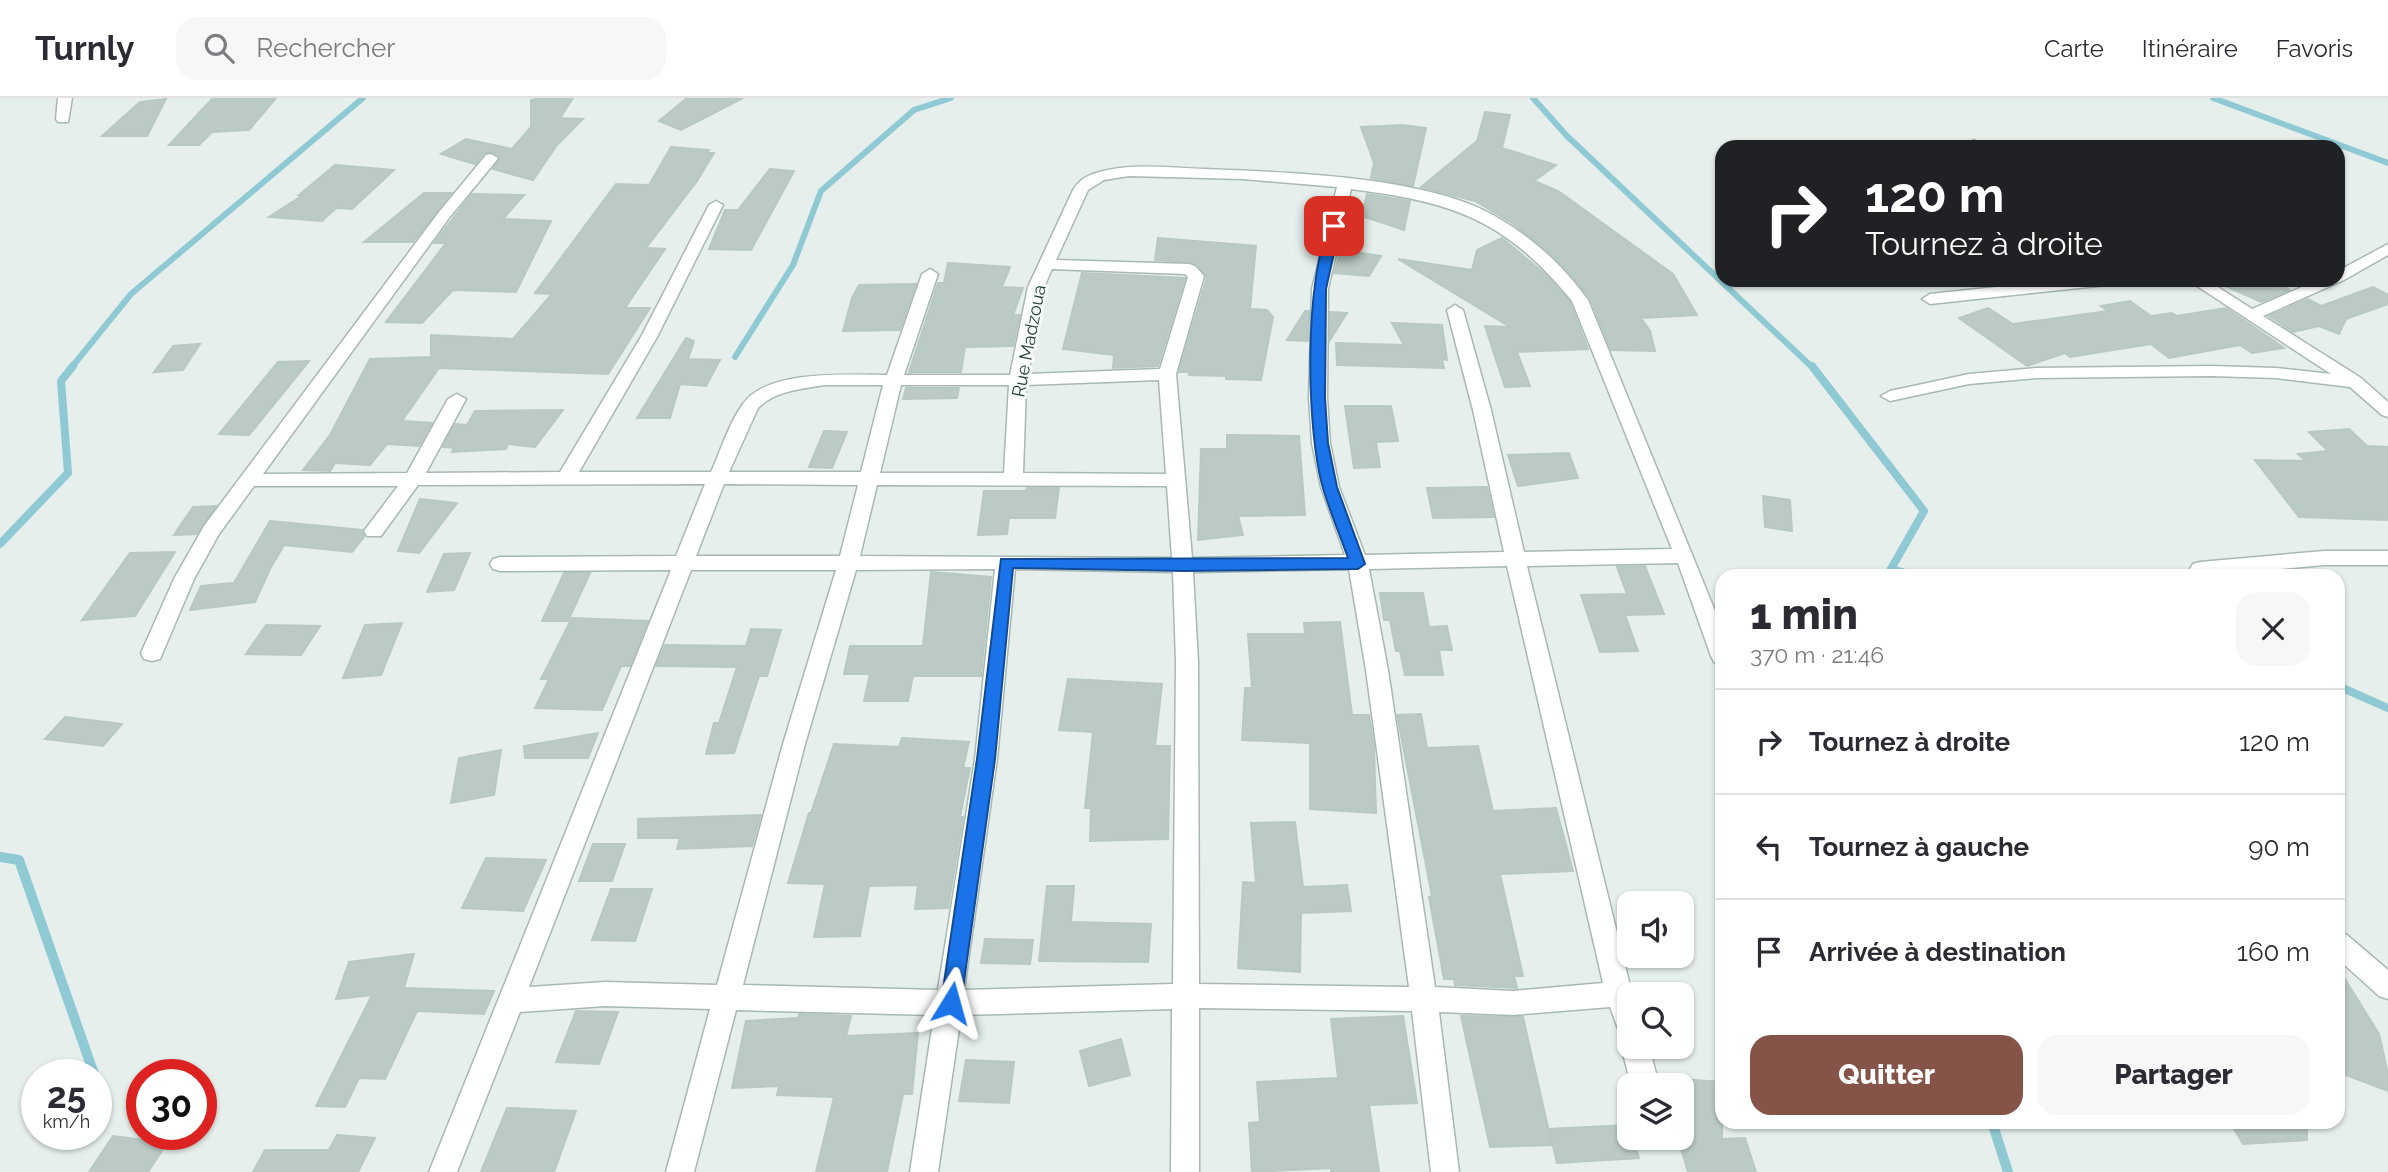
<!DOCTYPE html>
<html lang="fr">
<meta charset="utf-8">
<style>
:root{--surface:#fff;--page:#f7f7f7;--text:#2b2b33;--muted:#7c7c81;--line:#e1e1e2;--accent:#855347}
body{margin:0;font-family:Raleway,sans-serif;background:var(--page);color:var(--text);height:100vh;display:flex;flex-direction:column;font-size:26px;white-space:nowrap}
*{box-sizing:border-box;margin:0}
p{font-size:23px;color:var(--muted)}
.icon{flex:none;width:38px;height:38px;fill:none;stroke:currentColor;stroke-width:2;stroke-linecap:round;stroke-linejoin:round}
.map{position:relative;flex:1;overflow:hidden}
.side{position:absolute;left:1715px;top:471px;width:630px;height:560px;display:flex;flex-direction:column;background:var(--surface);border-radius:21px;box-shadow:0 2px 5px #0004}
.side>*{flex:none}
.guide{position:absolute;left:1715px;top:42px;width:630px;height:147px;border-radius:21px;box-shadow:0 2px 5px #0004;background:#202124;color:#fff;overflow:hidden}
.controls{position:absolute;left:1617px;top:793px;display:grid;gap:14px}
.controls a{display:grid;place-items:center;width:77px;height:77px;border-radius:14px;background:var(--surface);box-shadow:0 2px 5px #0004;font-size:35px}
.speed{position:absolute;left:21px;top:961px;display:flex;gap:14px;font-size:35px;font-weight:700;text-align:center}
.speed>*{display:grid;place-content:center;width:91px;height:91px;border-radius:50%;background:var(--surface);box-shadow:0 2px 5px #0004;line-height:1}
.speed small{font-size:18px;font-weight:400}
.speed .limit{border:10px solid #d22;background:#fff;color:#111}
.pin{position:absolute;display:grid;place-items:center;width:60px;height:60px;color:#fff;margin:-30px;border-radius:14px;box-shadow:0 4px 10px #0006}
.me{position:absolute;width:77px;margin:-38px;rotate:8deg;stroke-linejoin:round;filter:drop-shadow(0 0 5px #0008)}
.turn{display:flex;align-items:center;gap:24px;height:147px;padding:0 35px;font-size:32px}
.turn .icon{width:91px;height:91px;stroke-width:2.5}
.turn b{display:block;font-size:49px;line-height:60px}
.round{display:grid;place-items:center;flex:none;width:74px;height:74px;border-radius:21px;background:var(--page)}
.overview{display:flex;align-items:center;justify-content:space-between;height:119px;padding:0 35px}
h1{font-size:42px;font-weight:800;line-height:52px}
.primary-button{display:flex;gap:14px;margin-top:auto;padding:14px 35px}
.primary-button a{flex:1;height:80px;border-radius:21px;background:var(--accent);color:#fff;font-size:28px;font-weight:800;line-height:80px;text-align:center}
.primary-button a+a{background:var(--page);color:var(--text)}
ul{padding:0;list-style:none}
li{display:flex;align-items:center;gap:21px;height:105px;padding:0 35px;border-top:2px solid var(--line)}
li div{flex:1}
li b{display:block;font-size:26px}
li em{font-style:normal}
header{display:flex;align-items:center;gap:42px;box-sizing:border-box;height:98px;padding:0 35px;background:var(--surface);border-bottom:2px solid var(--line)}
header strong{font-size:33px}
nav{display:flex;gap:38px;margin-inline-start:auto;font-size:24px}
.search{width:490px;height:63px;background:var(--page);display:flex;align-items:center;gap:18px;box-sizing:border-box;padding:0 24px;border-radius:21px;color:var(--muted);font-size:26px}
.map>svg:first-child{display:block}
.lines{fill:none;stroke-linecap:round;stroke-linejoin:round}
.stream-far2{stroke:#8ec9d4;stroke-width:6}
.stream-far1{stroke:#8ec9d4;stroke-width:8}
.stream{stroke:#8ec9d4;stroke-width:10}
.building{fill:#bbcac4;stroke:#b8c9c2;stroke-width:2}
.street-casing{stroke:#a8b8b2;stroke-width:3}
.street{fill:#fff;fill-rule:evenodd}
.route{fill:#1a73e8;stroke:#114b97;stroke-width:2}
.labels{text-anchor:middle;stroke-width:6;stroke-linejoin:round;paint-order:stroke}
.far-street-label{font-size:18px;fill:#24423a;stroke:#f7fbf9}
</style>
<header>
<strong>Turnly</strong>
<div class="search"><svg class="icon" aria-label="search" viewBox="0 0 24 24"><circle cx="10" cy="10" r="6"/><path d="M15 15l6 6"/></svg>Rechercher</div>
<nav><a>Carte</a><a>Itinéraire</a><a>Favoris</a></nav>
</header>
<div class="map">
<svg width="2388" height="1074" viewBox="0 0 2388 1074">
<rect width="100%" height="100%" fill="#e6efeb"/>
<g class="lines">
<!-- stream-far2 -->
<g class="stream-far2">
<polyline points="1533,0 1567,38 1813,270"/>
<polyline points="2213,0 2388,65"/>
<polyline points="735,259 793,167 821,93 914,12 951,0"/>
<polyline points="71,270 131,196 363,0"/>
</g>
<!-- stream-far1 -->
<g class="stream-far1">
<polyline points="1812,268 1924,413 1887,478"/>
<polyline points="0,446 68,375 61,283 73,268"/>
<polyline points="1891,471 1917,478"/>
<polyline points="2338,588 2388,610"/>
</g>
<!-- stream -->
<g class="stream">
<polyline points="0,759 19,762 94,976"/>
<polyline points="1992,1024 2008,1074"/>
</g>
</g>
<!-- building -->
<g class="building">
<polygon points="276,0 249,32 212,34 199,47 169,47 212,1"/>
<polygon points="543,0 573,0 560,20 583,21 557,47 533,82 493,71 501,59 492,54 484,55 475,66 441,56 466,41 512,51 531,29 531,2"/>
<polygon points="687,0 743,0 681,32 659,23"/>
<polygon points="166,1 147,38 102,38 140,4"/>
<polygon points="1485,14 1510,17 1502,50 1556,67 1534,83 1558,93 1673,176 1697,217 1641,220 1650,233 1655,253 1611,252 1590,200 1568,173 1541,147 1512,125 1475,103 1421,89 1477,43"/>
<polygon points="1403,27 1426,30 1413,88 1371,80 1374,65 1361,29"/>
<polygon points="671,49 709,52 707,55 714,55 697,83 646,150 665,151 625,210 650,210 608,276 439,270 402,323 432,325 419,348 387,346 370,367 335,365 330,373 303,372 330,337 370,261 431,259 431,237 513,241 552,196 535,195 616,86 649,87"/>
<polygon points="335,67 394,72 352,111 336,110 322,123 269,119 303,97 299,97"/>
<polygon points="770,71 794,73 751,152 709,151 725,112 738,112"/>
<polygon points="424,95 451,95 413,144 364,144"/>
<polygon points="472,96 524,97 503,121 551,123 516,194 453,192 422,225 386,224 446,145 434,145"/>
<polygon points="1367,96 1410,103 1404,132 1353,115 1365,105"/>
<polygon points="1158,140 1256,148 1250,211 1267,212 1273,219 1261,282 1226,281 1226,278 1189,277 1189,274 1179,274 1207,179 1197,166 1190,164 1155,162"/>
<polygon points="1502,140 1546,177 1570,204 1588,251 1517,254 1530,288 1505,289 1485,228 1510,229 1398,161 1472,172 1477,152"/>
<polygon points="1341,152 1381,158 1369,178 1334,175"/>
<polygon points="948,165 1010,169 1002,189 1023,190 1013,217 1020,217 1013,248 965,249 961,274 909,274 938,185 944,185"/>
<polygon points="1082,175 1185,180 1158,268 1113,270 1114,257 1063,251"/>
<polygon points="2212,182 2272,182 2290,192 2261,204"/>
<polygon points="916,186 900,232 843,233 852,200 859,187"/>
<polygon points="2373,189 2388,197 2388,206 2346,221 2339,236 2319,228 2293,234 2269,218 2308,201 2321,208"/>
<polygon points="2130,203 2151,218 2172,215 2177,218 2226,210 2284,250 2252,255 2240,247 2169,260 2151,246 2070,259 2065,255 2027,268 1959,220 1988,210 2013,226 2108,213 2101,208"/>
<polygon points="1305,213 1309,213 1308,243 1287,242"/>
<polygon points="1330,214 1347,215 1330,242"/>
<polygon points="1392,225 1442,227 1447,262 1442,261 1444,270 1337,267 1336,245 1404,247"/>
<polygon points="686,240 694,243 688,261 720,262 706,288 680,286 670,320 637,320"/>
<polygon points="200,246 183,272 154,274 173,248"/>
<polygon points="309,263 249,337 219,336 278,264"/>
<polygon points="906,290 959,290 957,300 903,301"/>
<polygon points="1345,308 1391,308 1398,343 1376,344 1380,369 1354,370"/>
<polygon points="563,312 535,349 508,346 506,351 452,354 454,350 443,349 455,326 467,327 475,313"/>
<polygon points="2349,331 2367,348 2388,349 2388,422 2299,419 2255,362 2306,363 2298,356 2328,353 2309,334"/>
<polygon points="824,333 847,334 832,370 809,369"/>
<polygon points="1227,337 1299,338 1305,417 1238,418 1243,437 1198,442 1201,351 1227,351"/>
<polygon points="1569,355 1578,380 1518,388 1508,357"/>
<polygon points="1487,389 1494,419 1433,420 1427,390"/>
<polygon points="1027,390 1059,390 1055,420 1009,420 1007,436 978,437 984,393 1026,393"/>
<polygon points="1763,398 1790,402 1792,433 1765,429"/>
<polygon points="420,401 457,405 419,455 398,453"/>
<polygon points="216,408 197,436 174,437 193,409"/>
<polygon points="270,423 362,432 364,439 352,454 284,447 270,471 255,504 190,512 201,488 234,485"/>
<polygon points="175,454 135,518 82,522 130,455"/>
<polygon points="470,455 454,492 427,494 444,456"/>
<polygon points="1645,468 1664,516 1625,517 1638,553 1600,554 1581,497 1627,496 1617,469"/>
<polygon points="931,474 991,479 981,578 913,578 908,603 864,603 870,576 844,576 850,548 923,548"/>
<polygon points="564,475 590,475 568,523 542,523"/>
<polygon points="1380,495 1423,495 1429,529 1447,528 1452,552 1439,552 1443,577 1405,577 1400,553 1396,553 1390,522 1384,522"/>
<polygon points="572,520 648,523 630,568 621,568 602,612 535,610 549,581 541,581"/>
<polygon points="1340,524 1352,617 1369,617 1374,649 1376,715 1310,711 1310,645 1242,642 1245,590 1252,590 1248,536 1305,536 1304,525"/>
<polygon points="402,525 381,577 343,580 365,527"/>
<polygon points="266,527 320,528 301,557 246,556"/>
<polygon points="751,531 781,532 767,578 759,578 734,655 706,656 714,625 719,625 737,569 656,568 665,547 746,548"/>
<polygon points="1068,581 1162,586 1155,648 1170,648 1168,741 1090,743 1091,710 1085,710 1093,634 1059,632"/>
<polygon points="1421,616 1427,650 1478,648 1493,713 1556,710 1573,773 1500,776 1523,878 1514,878 1517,890 1455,887 1454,881 1444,881 1429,799 1432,798 1397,617"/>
<polygon points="65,619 122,626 103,648 45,641"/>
<polygon points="598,635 588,660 525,660 524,648"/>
<polygon points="902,640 969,644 963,670 970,670 960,719 963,719 948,810 915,811 918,787 869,788 860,838 814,839 825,786 788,785 809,715 811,715 834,646 899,649"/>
<polygon points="501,652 494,697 451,705 459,660"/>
<polygon points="761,717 752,748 677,751 680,740 638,740 638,721"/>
<polygon points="1295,724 1303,789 1347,787 1351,813 1301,815 1300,874 1238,870 1243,784 1256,785 1251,725"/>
<polygon points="593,746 625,746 612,783 579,783"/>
<polygon points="486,760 546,762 523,813 462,810"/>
<polygon points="1047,788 1074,788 1071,824 1151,826 1148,864 1039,863"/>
<polygon points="611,791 652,791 635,843 592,842"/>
<polygon points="985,841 1033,842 1030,866 981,865"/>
<polygon points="414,856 404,890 494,893 484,916 417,913 385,981 359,980 345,1009 316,1008 372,897 336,901 349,864"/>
<polygon points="2338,870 2379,936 2388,976 2388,993 2338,974"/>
<polygon points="576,913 618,914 599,966 556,964"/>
<polygon points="799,916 851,918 846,938 918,935 912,996 903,996 887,1074 816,1074 834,999 777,997 779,988 732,990 746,923 798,920"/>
<polygon points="1403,918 1417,1005 1369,1007 1379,1074 1331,1074 1331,1070 1252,1074 1249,1025 1260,1024 1257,984 1338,980 1331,921"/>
<polygon points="1461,918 1523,919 1552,1047 1490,1049"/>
<polygon points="1121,941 1130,977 1089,988 1080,953"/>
<polygon points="966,962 1014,964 1009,1005 959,1003"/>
<polygon points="1680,981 1722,984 1722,1041 1745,1040 1756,1074 1688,1074 1678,1040 1682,1040 1682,1028 1688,1027"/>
<polygon points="507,1010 576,1013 554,1074 481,1074"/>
<polygon points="2230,1024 2307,1024 2307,1042 2243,1046"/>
<polygon points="1629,1027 1629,1040 1633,1040 1639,1060 1557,1065 1549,1031"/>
<polygon points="337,1037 375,1040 358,1074 253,1074 265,1052 329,1052"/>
<polygon points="113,1038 167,1045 148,1074 89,1074"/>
</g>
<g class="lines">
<!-- street casing -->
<g class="street-casing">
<g id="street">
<polygon points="58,0 72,0 68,24 58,24 56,21"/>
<polygon points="1974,42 1986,49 1969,49 1967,46"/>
<path d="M491,56L498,60L496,63L449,120L263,376L407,375L448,301L457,296L466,301L426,375L560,374L641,239L709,107L716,103L723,107L657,239L579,374H711C721,352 729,325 743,306C767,271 849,277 887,277L922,176L930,171L938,176L904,277H1010L1028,189L1073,92C1078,84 1084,79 1093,76C1129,64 1169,70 1205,71C1284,74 1407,78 1479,110C1522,130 1561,164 1588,202L1722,530V566L1714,564L1711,558L1678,465L1527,468L1632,896H1629V948H1649L1659,987H1631L1621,948L1626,939L1620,936L1610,909L1513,917L1439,914L1459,1074H1431L1412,913L1199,910V1074H1171L1172,911L961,917L938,1074H910L934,917L736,912L694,1074H666L710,911L605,908L520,914L457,1074H429L671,472L500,473L493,471L490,466L493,461L500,459L676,458L705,386L418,387L381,438H367L364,433L398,388H254L219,436L194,481L160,561L152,563L144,561L141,555L174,481L204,428L439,114L486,57ZM1129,78L1243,81L1337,89L1312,191L1309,300L1312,345L1321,389L1345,457L1192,460L1176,276L1204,178L1195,168L1189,166L1056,162L1088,92L1104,82ZM1351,91C1453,104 1505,121 1572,203L1672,451L1524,454L1491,312L1463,212L1455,207L1447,212L1473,312L1504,454L1365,457L1339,389L1330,345L1327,300L1328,191ZM1052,171L1185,176L1188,179L1160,271L1028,276L1044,189ZM1159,282L1166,376L1023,375L1026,287ZM824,287H883L861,374H729L758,310C775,293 801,291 824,287ZM901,287H1009L1004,375H880ZM724,386L858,387L840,458H696ZM877,387L1167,388L1172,460L860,458ZM1507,468L1603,885L1513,893L1435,889L1388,572L1369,471ZM995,471L975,661L938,892L743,887L805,646L856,472ZM1015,471L1173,474L1176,564L1173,886L964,892L997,661ZM1349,471L1366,572L1409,889L1199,886L1198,564L1193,474ZM691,472H836L783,646L717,887L605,884L529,889Z"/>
<polygon points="2388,146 2388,157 2344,182 2263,218 2361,280 2388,304 2388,319 2382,317 2350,289 2276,280 2211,278 2036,280 1969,286 1890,303 1881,298 1890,293 1969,276 2036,270 2211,268 2276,270 2331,276 2188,182 2207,182 2252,211 2318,182 2338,182 2338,173"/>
<polygon points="2063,182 2115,182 2107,187 1930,206 1922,201 1930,196"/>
<polygon points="2324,453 2388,453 2388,467 2324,467 2204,478 2193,476 2190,471 2193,466 2200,464"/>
<polygon points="2338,833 2347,837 2388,872 2388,901 2379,898 2338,861"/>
</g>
</g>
<!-- street -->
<use href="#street" class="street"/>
</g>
<!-- route -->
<path class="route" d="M1330,126L1340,128L1326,191L1325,300L1328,345L1337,389L1365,466L1358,471L1184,473L1013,470L995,661L961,905L958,912L951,914L944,912L941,905L977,661L1001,461L1348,460C1340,437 1330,414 1323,390C1306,331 1304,181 1330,126Z"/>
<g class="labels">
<!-- far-street labels -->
<g class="far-street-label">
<text transform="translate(1029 243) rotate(-79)" y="6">Rue Madzoua</text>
</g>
</g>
</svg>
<div class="controls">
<a><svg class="icon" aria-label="sound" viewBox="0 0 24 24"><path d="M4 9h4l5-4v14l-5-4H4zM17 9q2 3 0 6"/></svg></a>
<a><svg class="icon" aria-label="search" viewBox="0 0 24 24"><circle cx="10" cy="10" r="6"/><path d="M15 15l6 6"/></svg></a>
<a><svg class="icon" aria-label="layers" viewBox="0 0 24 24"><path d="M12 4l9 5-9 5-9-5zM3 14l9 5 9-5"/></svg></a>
</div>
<div class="speed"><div>25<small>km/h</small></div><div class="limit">30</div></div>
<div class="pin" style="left:1334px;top:128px;background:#d93025"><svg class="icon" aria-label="arrive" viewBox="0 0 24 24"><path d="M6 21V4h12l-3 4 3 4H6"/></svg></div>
<svg class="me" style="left:951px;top:905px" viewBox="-20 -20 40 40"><path d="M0-17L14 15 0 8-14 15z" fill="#1a73e8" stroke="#fff" stroke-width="4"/></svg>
<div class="guide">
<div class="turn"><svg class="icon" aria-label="right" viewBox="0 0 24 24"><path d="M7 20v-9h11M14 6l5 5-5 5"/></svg><div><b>120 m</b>Tournez à droite</div></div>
</div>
<section class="side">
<div class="overview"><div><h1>1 min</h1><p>370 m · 21:46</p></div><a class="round"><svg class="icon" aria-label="close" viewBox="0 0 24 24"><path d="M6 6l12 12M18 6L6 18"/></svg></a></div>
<ul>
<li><svg class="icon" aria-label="right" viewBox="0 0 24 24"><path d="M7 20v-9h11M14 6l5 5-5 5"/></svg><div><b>Tournez à droite</b></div><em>120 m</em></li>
<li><svg class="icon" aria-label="left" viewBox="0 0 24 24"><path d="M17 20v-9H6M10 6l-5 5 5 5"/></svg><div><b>Tournez à gauche</b></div><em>90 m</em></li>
<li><svg class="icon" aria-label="arrive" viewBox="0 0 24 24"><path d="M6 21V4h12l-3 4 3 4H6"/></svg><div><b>Arrivée à destination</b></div><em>160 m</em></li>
</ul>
<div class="primary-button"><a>Quitter</a><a>Partager</a></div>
</section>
</div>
